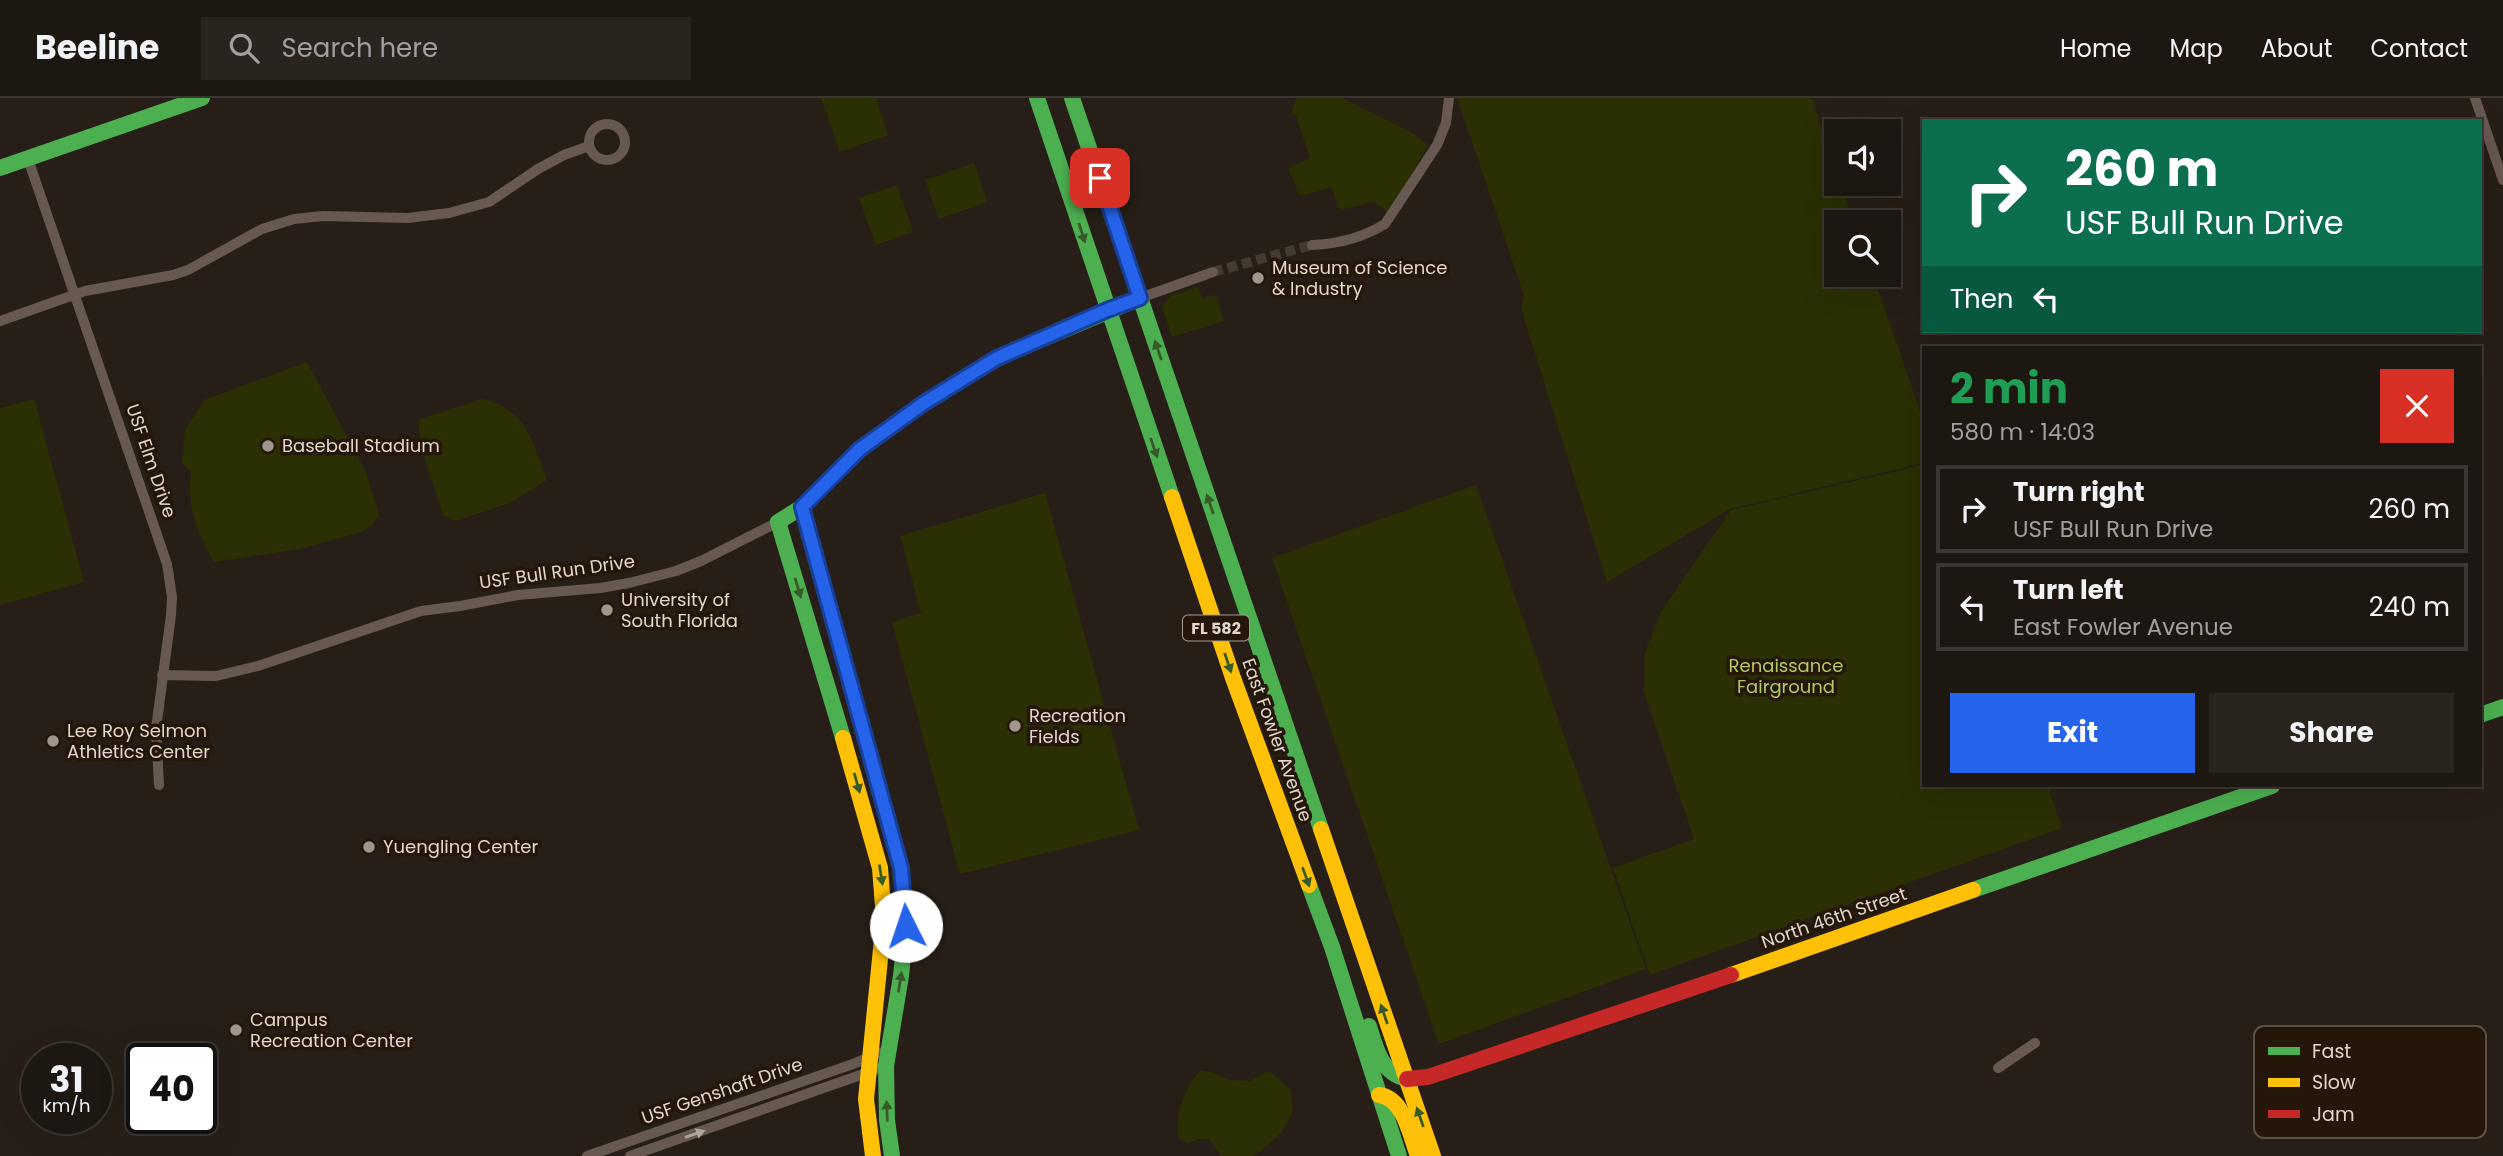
<!DOCTYPE html>
<meta charset="utf-8">
<style>
:root{--surface:#1d1711;--page:#2a241f;--text:#f1f3f6;--muted:#a09f9f;--line:#3b3631;--accent:#2563eb}
body{margin:0;font-family:Poppins,sans-serif;background:var(--page);color:var(--text);height:100vh;display:flex;flex-direction:column;font-size:26px;white-space:nowrap}
*{box-sizing:border-box;margin:0}
p{font-size:23px;color:var(--muted)}
.icon{flex:none;width:38px;height:38px;fill:none;stroke:currentColor;stroke-width:2;stroke-linecap:round;stroke-linejoin:round}
.map{position:relative;flex:1;overflow:hidden}
.panel{position:absolute;left:1922px;top:248px;width:560px;height:441px;display:flex;flex-direction:column;background:var(--surface);border-radius:0px;box-shadow:0 7px 28px #0002,0 0 0 2px var(--line)}
.panel>*{flex:none}
.guide{position:absolute;left:1922px;top:21px;width:560px;height:214px;border-radius:0px;box-shadow:0 7px 28px #0002,0 0 0 2px var(--line);background:#0b6e4f;color:#fff;overflow:hidden}
.controls{position:absolute;left:1824px;top:21px;display:grid;gap:14px}
.controls a{display:grid;place-items:center;width:77px;height:77px;border-radius:0px;background:var(--surface);box-shadow:0 7px 28px #0002,0 0 0 2px var(--line);font-size:35px}
.speed{position:absolute;left:21px;top:945px;display:flex;gap:14px;font-size:35px;font-weight:700;text-align:center}
.speed>*{display:grid;place-content:center;width:91px;height:91px;border-radius:50%;background:var(--surface);box-shadow:0 7px 28px #0002,0 0 0 2px var(--line);line-height:1}
.speed small{font-size:18px;font-weight:400}
.speed .limit{border:4px solid #111;border-radius:10px;background:#fff;color:#111}
.pin{position:absolute;display:grid;place-items:center;width:60px;height:60px;color:#fff;margin:-30px;border-radius:14px;box-shadow:0 4px 10px #0006}
.me{position:absolute;width:77px;margin:-38px;rotate:356deg;stroke-linejoin:round;filter:drop-shadow(0 0 5px #0008)}
.turn{display:flex;align-items:center;gap:24px;height:147px;padding:0 28px;font-size:32px}
.turn .icon{width:91px;height:91px;stroke-width:2.5}
.turn b{display:block;font-size:49px;line-height:60px}
.then{display:flex;align-items:center;height:66px;padding:0 28px;background:#0003;gap:14px;font-size:26px}
.round{display:grid;place-items:center;flex:none;width:74px;height:74px;border-radius:0px;background:var(--page)}
.overview{display:flex;align-items:center;justify-content:space-between;height:119px;padding:0 28px}
h1{font-size:42px;font-weight:700;line-height:52px;color:#1e9e55}
.cta{display:flex;gap:14px;margin-top:auto;padding:14px 28px}
.cta a{flex:1;height:80px;border-radius:0px;background:var(--accent);color:#fff;font-size:28px;font-weight:700;line-height:80px;text-align:center}
.cta a+a{background:var(--page);color:var(--text)}
ul{padding:0;list-style:none}
li{display:flex;align-items:center;gap:21px;height:88px;margin:0 14px 10px;padding:0 14px;border:4px solid var(--line);border-radius:0px}
li div{flex:1}
li b{display:block;font-size:26px}
li em{font-style:normal}
header{display:flex;align-items:center;gap:42px;box-sizing:border-box;height:98px;padding:0 35px;background:var(--surface);border-bottom:2px solid var(--line)}
header strong{font-size:33px}
nav{display:flex;gap:38px;margin-inline-start:auto;font-size:24px}
.search{width:490px;height:63px;background:var(--page);display:flex;align-items:center;gap:18px;box-sizing:border-box;padding:0 24px;border-radius:0px;color:var(--muted);font-size:26px}
.map>svg:first-child{display:block}
.green{fill:#2a3003}
.lines{fill:none;stroke-linecap:round;stroke-linejoin:round}
.street-tunnel{stroke:#433a32;stroke-width:10;stroke-dasharray:10 5;stroke-linecap:butt}
.street{stroke:#685852;stroke-width:10}
.fast{stroke:#4caf50;stroke-width:16}
.slow{stroke:#ffc107;stroke-width:16}
.jam{stroke:#c62828;stroke-width:16}
.oneway{fill:#365b28}
.oneway2{fill:#b0a49c}
.route-casing{stroke:#184099;stroke-width:18}
.route{stroke:#2563eb;stroke-width:12}
.poi-dot{fill:#9f968d;stroke:#241608;stroke-width:2.5}
.labels{text-anchor:middle;stroke-width:7;stroke-linejoin:round;paint-order:stroke}
.shield{fill:#241608;stroke:#a89c92;stroke-width:2}
.shield-label{font-size:16px;font-weight:bold;fill:#e0d6cd}
.poi-label{font-size:18px;fill:#e0d6cd;stroke:#241608;text-anchor:start}
.street-label{font-size:18px;fill:#e0d6cd;stroke:#241608}
.park-label{font-size:18px;fill:#b4cb62;stroke:#241608}
.key{fill:#241608;stroke:#5c5043;stroke-width:2}
.key-label{font-size:19px;fill:#e0d6cd}
</style>
<header>
<strong>Beeline</strong>
<div class="search"><svg class="icon" aria-label="search" viewBox="0 0 24 24"><circle cx="10" cy="10" r="6"/><path d="M15 15l6 6"/></svg>Search here</div>
<nav><a>Home</a><a>Map</a><a>About</a><a>Contact</a></nav>
</header>
<div class="map">
<svg width="2503" height="1058" viewBox="0 0 2503 1058">
<rect width="100%" height="100%" fill="#271f17"/>
<!-- green -->
<g class="green">
<polygon points="821,0 876,0 888,37 840,54"/>
<polygon points="1297,0 1342,0 1411,34 1428,47 1389,115 1374,104 1340,112 1331,89 1300,98 1288,70 1310,60 1296,18 1291,14"/>
<polygon points="1457,0 1811,0 1836,71 1836,86 1841,86 1854,124 1836,124 1836,177 1873,177 1923,322 1923,365 1730,411 1607,484 1521,211 1524,197"/>
<polygon points="974,65 987,104 939,121 925,82"/>
<polygon points="897,87 913,134 876,147 859,100"/>
<polygon points="1199,189 1202,200 1216,197 1224,223 1172,239 1162,208 1170,198"/>
<path d="M307,264L365,372L379,417L372,427L361,434L300,451L214,464C196,431 187,412 191,374L182,365L185,332L204,302Z"/>
<polygon points="34,301 84,484 0,507 0,310"/>
<path d="M482,301C526,310 533,345 547,382L512,404L455,423L443,417L421,349L418,322Z"/>
<polygon points="1923,367 1923,688 2048,688 2062,730 1650,877 1613,770 1694,741 1644,594 1645,555 1660,515 1731,412"/>
<polygon points="1476,387 1646,871 1439,946 1272,460"/>
<polygon points="1045,395 1139,732 960,776 892,524 921,515 900,438"/>
<path d="M1201,972L1215,975L1229,982L1250,983L1266,974L1272,975L1291,992L1293,1015L1281,1035L1261,1053L1252,1058H1221L1210,1042L1200,1041L1187,1045L1179,1040C1174,1016 1185,989 1201,972Z"/>
</g>
<g class="lines">
<!-- street-tunnel -->
<polyline class="street-tunnel" points="1213,174 1312,147"/>
<!-- street -->
<g class="street">
<polyline points="2475,0 2503,82"/>
<circle cx="607" cy="44" r="18"/>
<polyline points="28,61 167,466 172,499 171,517 156,631 159,687"/>
<path d="M1312,147C1339,146 1362,140 1385,126L1437,47L1446,25L1449,0"/>
<polyline points="1140,200 1213,174"/>
<polyline points="0,223 85,193 173,177 188,172 262,131 294,121 323,118 408,120 449,115 489,104 538,71 564,57 589,48"/>
<polyline points="162,577 216,578 258,568 421,513 460,508 518,497 600,490 629,485 676,473 701,463 778,424"/>
<polyline points="1998,970 2035,945"/>
<polyline points="587,1058 850,967 888,952"/>
<polyline points="630,1058 886,968"/>
</g>
<!-- fast -->
<g class="fast">
<polyline points="1037,0 1172,399"/>
<polyline points="1072,0 1321,731"/>
<polyline points="0,70 202,0"/>
<polyline points="802,409 901,770 906,828 901,878 886,968 887,1022 892,1058"/>
<polyline points="2480,617 2503,609"/>
<polyline points="843,640 778,424 802,409 860,351 924,305 997,260 1140,200"/>
<polyline points="1309,787 1332,849 1399,1058"/>
<polyline points="1973,792 2272,688"/>
<path d="M1369,928C1376,951 1381,975 1407,981"/>
</g>
<!-- slow -->
<g class="slow">
<polyline points="1172,399 1233,580 1309,787"/>
<polyline points="843,640 880,770 884,821 866,1001 873,1058"/>
<polyline points="1321,731 1433,1058"/>
<polyline points="1731,877 1973,792"/>
<path d="M1379,997C1404,1000 1410,1037 1418,1058"/>
</g>
<!-- jam -->
<polyline class="jam" points="1407,981 1428,979 1731,877"/>
</g>
<!-- one-way arrows -->
<defs><path id="oneway-solid" d="M-6-.8H1V-3.2L6.5 0L1 3.2V.8H-6Z" transform="scale(1.75)"/></defs>
<g class="oneway">
<use href="#oneway-solid" transform="translate(1082 135) rotate(72)"/>
<use href="#oneway-solid" transform="translate(1158 252) rotate(-109)"/>
<use href="#oneway-solid" transform="translate(1154 350) rotate(71)"/>
<use href="#oneway-solid" transform="translate(1210 406) rotate(-109)"/>
<use href="#oneway-solid" transform="translate(798 490) rotate(73)"/>
<use href="#oneway-solid" transform="translate(1228 565) rotate(71)"/>
<use href="#oneway-solid" transform="translate(857 685) rotate(74)"/>
<use href="#oneway-solid" transform="translate(881 777) rotate(81)"/>
<use href="#oneway-solid" transform="translate(1306 779) rotate(70)"/>
<use href="#oneway-solid" transform="translate(900 884) rotate(-81)"/>
<use href="#oneway-solid" transform="translate(1384 916) rotate(-109)"/>
<use href="#oneway-solid" transform="translate(887 1013) rotate(-92)"/>
<use href="#oneway-solid" transform="translate(1420 1019) rotate(-109)"/>
</g>
<use class="oneway2" href="#oneway-solid" transform="translate(695 1036) rotate(-19)"/>
<g class="lines">
<!-- route casing -->
<g class="route-casing">
<polyline id="route" points="906,828 901,770 802,409 860,351 924,305 997,260 1107,212 1140,200 1100,80"/>
</g>
<!-- route -->
<use href="#route" class="route"/>
</g>
<!-- markers -->
<g class="poi-dot">
<circle cx="1258" cy="180" r="7"/>
<circle cx="268" cy="348" r="7"/>
<circle cx="607" cy="512" r="7"/>
<circle cx="1015" cy="628" r="7"/>
<circle cx="53" cy="643" r="7"/>
<circle cx="369" cy="749" r="7"/>
<circle cx="236" cy="932" r="7"/>
</g>
<g class="labels">
<!-- shield labels -->
<rect class="shield" x="1183" y="517.5" width="66" height="25" rx="5"/>
<g class="shield-label">
<text x="1216" y="536">FL 582</text>
</g>
<!-- poi labels -->
<g class="poi-label">
<text x="1272" y="176">Museum of Science<tspan x="1272" dy="21">&amp; Industry</tspan></text>
<text x="282" y="354">Baseball Stadium</text>
<text x="621" y="508">University of<tspan x="621" dy="21">South Florida</tspan></text>
<text x="1029" y="624">Recreation<tspan x="1029" dy="21">Fields</tspan></text>
<text x="67" y="639">Lee Roy Selmon<tspan x="67" dy="21">Athletics Center</tspan></text>
<text x="383" y="755">Yuengling Center</text>
<text x="250" y="928">Campus<tspan x="250" dy="21">Recreation Center</tspan></text>
</g>
<!-- street labels -->
<g class="street-label">
<text transform="translate(151 363) rotate(71)" y="6">USF Elm Drive</text>
<text transform="translate(557 474) rotate(-8)" y="6">USF Bull Run Drive</text>
<text transform="translate(1277 642) rotate(70)" y="6">East Fowler Avenue</text>
<text transform="translate(1834 820) rotate(-19)" y="6">North 46th Street</text>
<text transform="translate(722 993) rotate(-19)" y="6">USF Genshaft Drive</text>
</g>
<!-- park labels -->
<g class="park-label">
<text x="1786" y="574">Renaissance<tspan x="1786" dy="21">Fairground</tspan></text>
</g>
</g>
<!-- legend -->
<rect x="2254" y="928" width="232" height="112" rx="10" class="key"/>
<rect x="2268" y="949" width="32" height="8" fill="#4caf50"/>
<rect x="2268" y="980" width="32" height="9" fill="#ffc107"/>
<rect x="2268" y="1012" width="32" height="8" fill="#c62828"/>
<g class="key-label">
<text x="2312" y="960">Fast</text>
<text x="2312" y="991">Slow</text>
<text x="2312" y="1023">Jam</text>
</g>
</svg>
<div class="controls">
<a><svg class="icon" aria-label="sound" viewBox="0 0 24 24"><path d="M4 9h4l5-4v14l-5-4H4zM17 9q2 3 0 6"/></svg></a>
<a><svg class="icon" aria-label="search" viewBox="0 0 24 24"><circle cx="10" cy="10" r="6"/><path d="M15 15l6 6"/></svg></a>
</div>
<div class="speed"><div>31<small>km/h</small></div><div class="limit">40</div></div>
<div class="pin" style="left:1100px;top:80px;background:#d93025"><svg class="icon" aria-label="arrive" viewBox="0 0 24 24"><path d="M6 21V4h12l-3 4 3 4H6"/></svg></div>
<svg class="me" style="left:906px;top:828px" viewBox="-20 -20 40 40"><circle r="19" fill="#fff"/><path d="M0-13L10 11 0 6-10 11z" fill="#2563eb"/></svg>
<div class="guide">
<div class="turn"><svg class="icon" aria-label="right" viewBox="0 0 24 24"><path d="M7 20v-9h11M14 6l5 5-5 5"/></svg><div><b>260 m</b>USF Bull Run Drive</div></div>
<div class="then">Then<svg class="icon" aria-label="left" viewBox="0 0 24 24"><path d="M17 20v-9H6M10 6l-5 5 5 5"/></svg></div>
</div>
<section class="panel">
<div class="overview"><div><h1>2 min</h1><p>580 m · 14:03</p></div><a class="round" style="background:#d93025;color:#fff"><svg class="icon" aria-label="close" viewBox="0 0 24 24"><path d="M6 6l12 12M18 6L6 18"/></svg></a></div>
<ul>
<li><svg class="icon" aria-label="right" viewBox="0 0 24 24"><path d="M7 20v-9h11M14 6l5 5-5 5"/></svg><div><b>Turn right</b><p>USF Bull Run Drive</p></div><em>260 m</em></li>
<li><svg class="icon" aria-label="left" viewBox="0 0 24 24"><path d="M17 20v-9H6M10 6l-5 5 5 5"/></svg><div><b>Turn left</b><p>East Fowler Avenue</p></div><em>240 m</em></li>
</ul>
<div class="cta"><a>Exit</a><a>Share</a></div>
</section>
</div>
